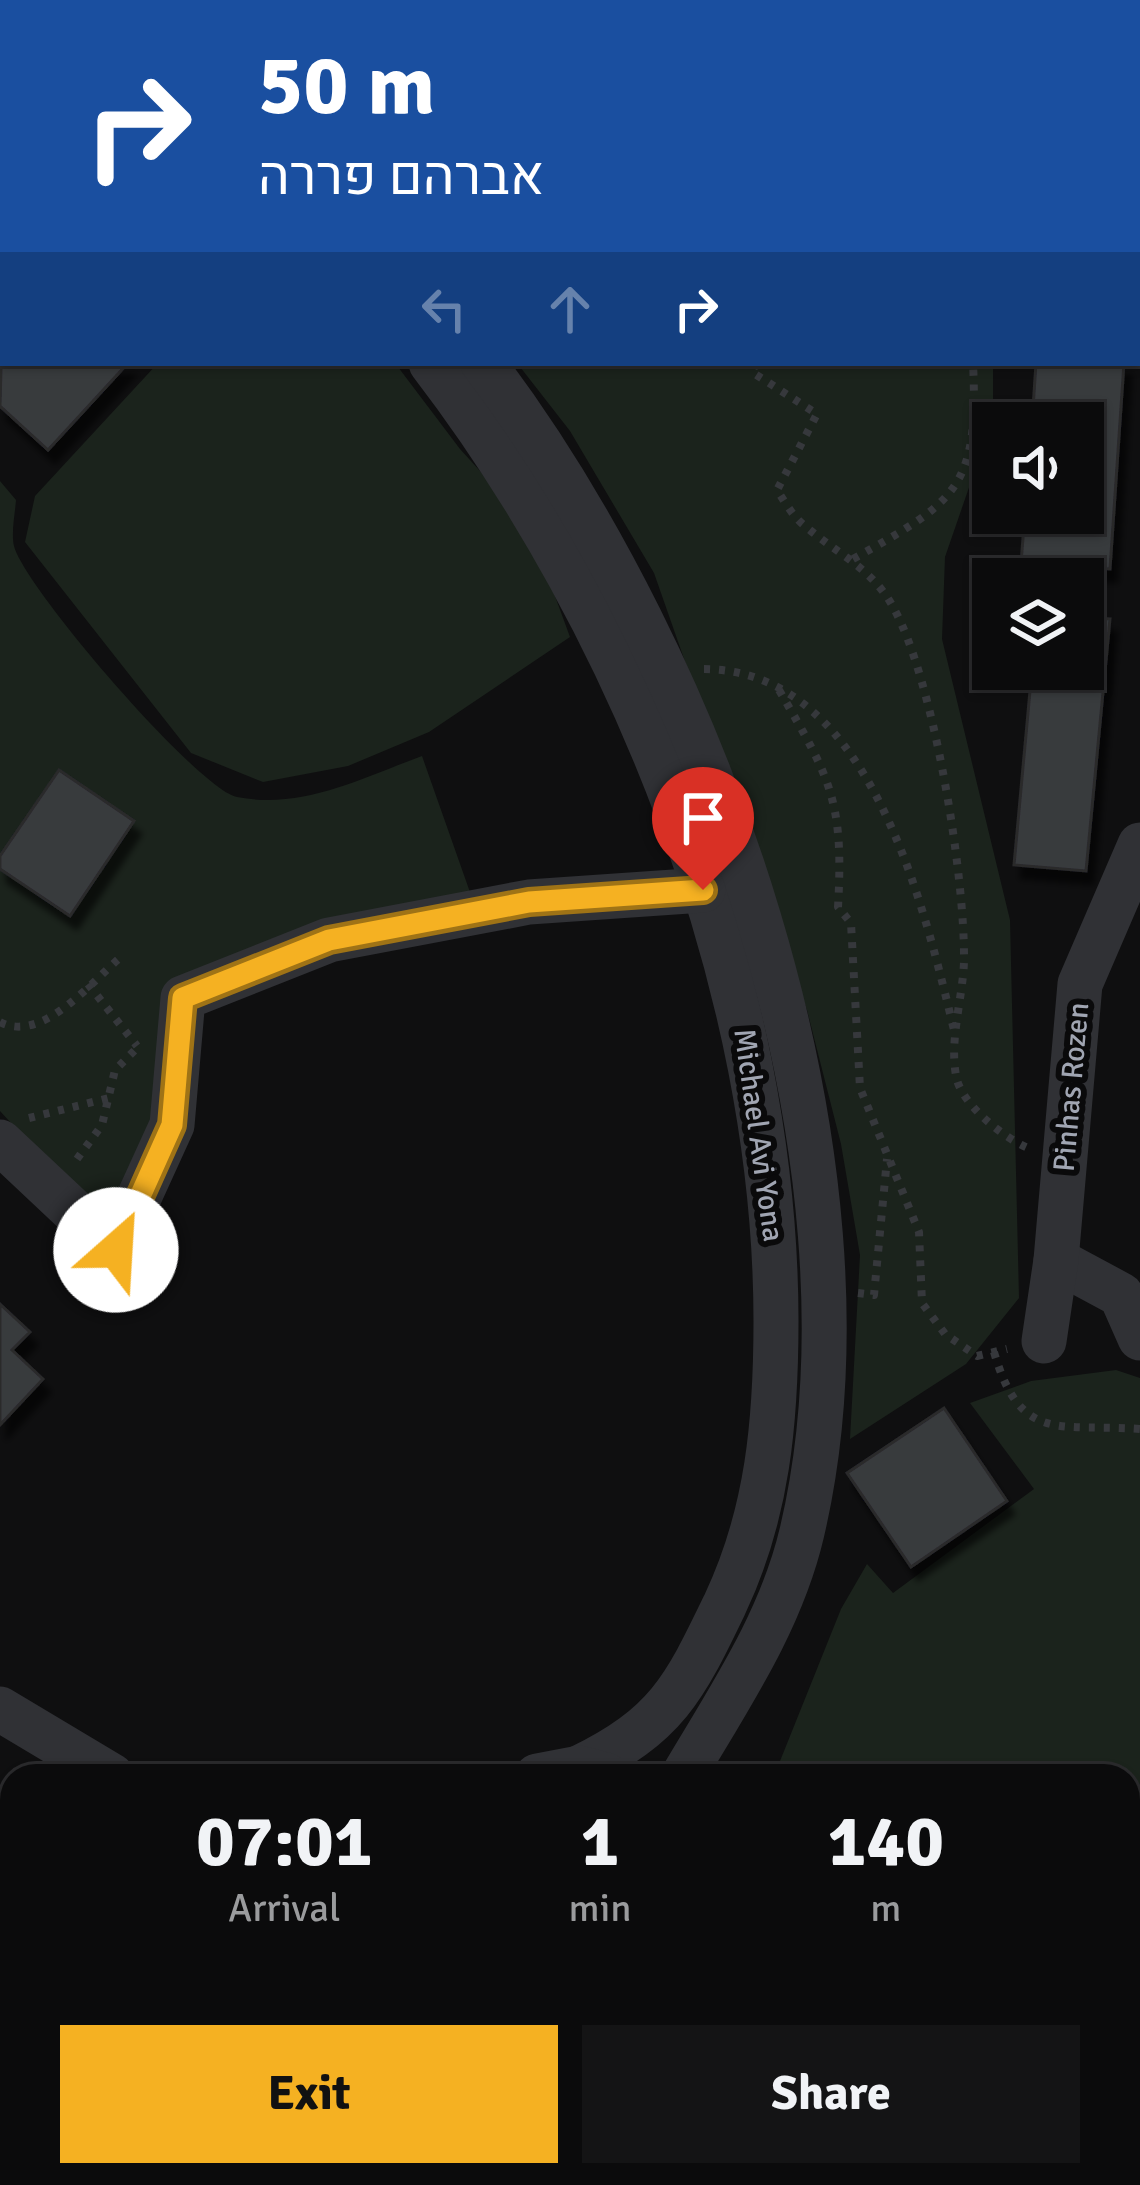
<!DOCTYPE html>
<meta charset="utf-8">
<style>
:root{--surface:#0b0b0c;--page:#141415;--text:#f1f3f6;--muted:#9a9b9d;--line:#2b2b2d;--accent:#f5b122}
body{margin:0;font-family:Signika,Heebo,sans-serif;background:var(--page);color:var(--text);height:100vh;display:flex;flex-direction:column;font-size:45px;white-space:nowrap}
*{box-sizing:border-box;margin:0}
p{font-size:39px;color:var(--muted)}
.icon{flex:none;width:66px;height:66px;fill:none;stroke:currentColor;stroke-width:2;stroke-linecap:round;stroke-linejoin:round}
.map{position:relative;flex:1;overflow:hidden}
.drawer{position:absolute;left:0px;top:1764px;width:1140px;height:423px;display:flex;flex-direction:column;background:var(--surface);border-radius:36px 36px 0 0;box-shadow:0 3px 9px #0004,0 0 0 3px var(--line)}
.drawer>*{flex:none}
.banner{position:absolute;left:0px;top:0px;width:1140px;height:366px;box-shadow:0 3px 9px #0004,0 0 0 3px var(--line);background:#1a4fa0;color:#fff;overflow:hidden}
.buttons{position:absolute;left:972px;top:402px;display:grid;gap:24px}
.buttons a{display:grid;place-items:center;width:132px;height:132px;border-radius:0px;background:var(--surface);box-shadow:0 3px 9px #0004,0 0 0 3px var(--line);font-size:60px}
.pin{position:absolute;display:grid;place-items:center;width:102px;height:102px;color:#fff;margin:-123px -51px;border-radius:50% 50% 50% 0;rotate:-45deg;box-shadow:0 0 12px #0007}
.pin .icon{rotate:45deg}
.me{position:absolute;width:132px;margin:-66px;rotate:26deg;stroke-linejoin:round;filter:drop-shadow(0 0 9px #0008)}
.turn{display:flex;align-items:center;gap:42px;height:252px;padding:0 60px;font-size:54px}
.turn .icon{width:156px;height:156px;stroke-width:2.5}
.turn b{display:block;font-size:84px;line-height:102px}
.lanes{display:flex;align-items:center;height:114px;padding:0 60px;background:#0003;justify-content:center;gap:60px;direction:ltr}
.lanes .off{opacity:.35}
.eta{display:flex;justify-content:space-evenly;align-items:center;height:204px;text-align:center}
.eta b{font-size:72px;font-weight:700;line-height:84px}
.cta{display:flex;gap:24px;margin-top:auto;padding:24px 60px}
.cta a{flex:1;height:138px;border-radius:0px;background:var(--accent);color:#111;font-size:48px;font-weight:700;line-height:138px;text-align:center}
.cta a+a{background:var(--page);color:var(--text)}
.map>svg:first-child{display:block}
.green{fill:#1b231c}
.building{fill:#393a3e;stroke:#29292c;stroke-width:3;filter:url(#shadow)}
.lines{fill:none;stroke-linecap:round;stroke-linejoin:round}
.path{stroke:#36383c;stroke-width:8;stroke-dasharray:6 9;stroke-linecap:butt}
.minor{stroke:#303135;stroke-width:45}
.route-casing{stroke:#9f7316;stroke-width:30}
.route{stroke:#f5b122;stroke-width:21}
.labels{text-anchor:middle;stroke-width:12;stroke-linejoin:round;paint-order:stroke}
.street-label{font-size:30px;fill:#a0a5b2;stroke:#0a0a0b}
</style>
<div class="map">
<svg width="1140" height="2185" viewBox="0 0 1140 2185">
<defs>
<filter id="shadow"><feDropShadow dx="7" dy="13" stdDeviation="3" flood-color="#0009"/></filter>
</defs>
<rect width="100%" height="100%" fill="#0f0f10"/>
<!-- green -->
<g class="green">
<polygon points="158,363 395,363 460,449 529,525 570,637 429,732 348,766 263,782 191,753 25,542 35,496"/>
<polygon points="517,363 993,363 993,418 945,557 942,639 1010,920 1019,1298 966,1364 850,1439 860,1255 841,1144 807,1010 654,573 570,431"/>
<path d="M0,481L16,500C15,514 11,533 14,546C24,587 199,790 237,797C302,810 362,778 422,756L471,895L162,1005V1090L138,1155L102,1223L0,1111Z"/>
<polygon points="1116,1370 1140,1378 1140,2042 1128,2042 1128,1776 774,1776 841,1609 867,1564 893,1593 1034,1489 970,1403 1031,1381"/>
</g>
<!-- building -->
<g class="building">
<polygon points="706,0 930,0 932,3 708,3"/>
<polygon points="0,69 3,71 0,195"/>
<polygon points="3,289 3,363 128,363 48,450 0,406"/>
<polygon points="3,290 3,363 128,363 48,450 0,406"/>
<polygon points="1036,363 1124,363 1110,569 1021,563 1025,513 1083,513 1083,423 1032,423"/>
<polygon points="1083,617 1110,619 1086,871 1014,865 1032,669 1083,669"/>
<polygon points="59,770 134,821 70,916 0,869 0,856"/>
<polygon points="0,1304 30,1332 12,1350 43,1379 0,1425"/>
<polygon points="944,1408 1007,1501 911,1567 847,1473"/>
<polygon points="11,1923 12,1967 0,1967 0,1924"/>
<polygon points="56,2175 187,2175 186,2185 56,2185"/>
<rect x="331" y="2175" width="96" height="10"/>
</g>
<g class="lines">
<!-- path -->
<g class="path">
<polyline points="274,0 276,3"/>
<path d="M756,363L752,372L817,414L777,490C785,502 793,517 805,526C835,552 871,568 892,605C934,678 965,876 964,961C963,998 948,1043 957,1080C964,1106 1004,1138 1028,1148"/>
<path d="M853,559C957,501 979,488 973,363"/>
<path d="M704,669C871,670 924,907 955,1034"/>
<path d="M779,690C831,779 844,802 838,907L851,923L860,1088L919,1232L922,1303L945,1334L977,1356L1007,1349"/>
<polyline points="88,984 137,1046"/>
<path d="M0,1022C42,1044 91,982 121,957"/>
<polyline points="29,1118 109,1098"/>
<polyline points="77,1159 102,1125 115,1070 137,1048"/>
<polyline points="858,1293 874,1295 887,1159"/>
<path d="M994,1352C1021,1445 1060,1423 1140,1429"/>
<polyline points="1124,2175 1126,2185"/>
</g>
<!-- minor -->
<g class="minor">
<polyline points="69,0 73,3"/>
<polyline points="134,0 137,3"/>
<polyline points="626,0 629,3"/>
<polyline points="989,0 991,3"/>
<path d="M431,363C632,625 776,988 776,1321C776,1420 768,1513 725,1604C684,1689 667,1725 579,1768"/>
<path d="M483,363C707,658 889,1162 802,1532C781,1622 729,1698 683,1776"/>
<polyline points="0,1142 115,1250 172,1125 183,998 329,940 529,902 703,890"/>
<polyline points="1056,1260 1121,1295 1140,1338"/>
<polyline points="1044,1341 1056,1260 1080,984 1140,845"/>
<polyline points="0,1709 112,1776"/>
<polyline points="537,1776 579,1768 606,1775"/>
<polyline points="1128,2098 1140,2097"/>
<polyline points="517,2175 518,2185"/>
<polyline points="267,2185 272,2175"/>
<polyline points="872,2185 888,2175"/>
</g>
</g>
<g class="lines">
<!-- route casing -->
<g class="route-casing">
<polyline id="route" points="116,1250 172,1125 183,998 329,940 529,902 703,890"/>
</g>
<!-- route -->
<use href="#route" class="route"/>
</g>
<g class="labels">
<!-- street labels -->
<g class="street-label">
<text transform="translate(1071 1087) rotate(-85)" y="10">Pinhas Rozen</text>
<text transform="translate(759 1135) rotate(82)" y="10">Michael Avi Yona</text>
</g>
</g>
</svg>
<div class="buttons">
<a><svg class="icon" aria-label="sound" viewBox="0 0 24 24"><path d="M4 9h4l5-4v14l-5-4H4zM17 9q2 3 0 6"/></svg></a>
<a><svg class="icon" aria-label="layers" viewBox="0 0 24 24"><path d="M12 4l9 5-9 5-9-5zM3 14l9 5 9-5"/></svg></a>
</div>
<div class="pin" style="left:703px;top:890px;background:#d93025"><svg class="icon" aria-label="arrive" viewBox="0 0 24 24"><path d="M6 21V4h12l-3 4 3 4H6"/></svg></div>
<svg class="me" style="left:116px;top:1250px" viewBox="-20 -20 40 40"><circle r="19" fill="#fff"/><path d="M0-13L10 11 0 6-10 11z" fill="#f5b122"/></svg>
<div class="banner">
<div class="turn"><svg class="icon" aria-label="right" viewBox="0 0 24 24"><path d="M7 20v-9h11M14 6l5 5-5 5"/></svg><div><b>50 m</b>אברהם פררה</div></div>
<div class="lanes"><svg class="icon off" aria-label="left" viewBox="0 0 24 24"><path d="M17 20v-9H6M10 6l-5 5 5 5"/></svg><svg class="icon off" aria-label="ahead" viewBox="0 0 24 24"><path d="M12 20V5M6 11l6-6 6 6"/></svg><svg class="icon" aria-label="right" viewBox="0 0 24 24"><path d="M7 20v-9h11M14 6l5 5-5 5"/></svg></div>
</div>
<section class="drawer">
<div class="eta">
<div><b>07:01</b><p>Arrival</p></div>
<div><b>1</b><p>min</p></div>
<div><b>140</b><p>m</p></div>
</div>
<div class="cta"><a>Exit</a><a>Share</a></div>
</section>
</div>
